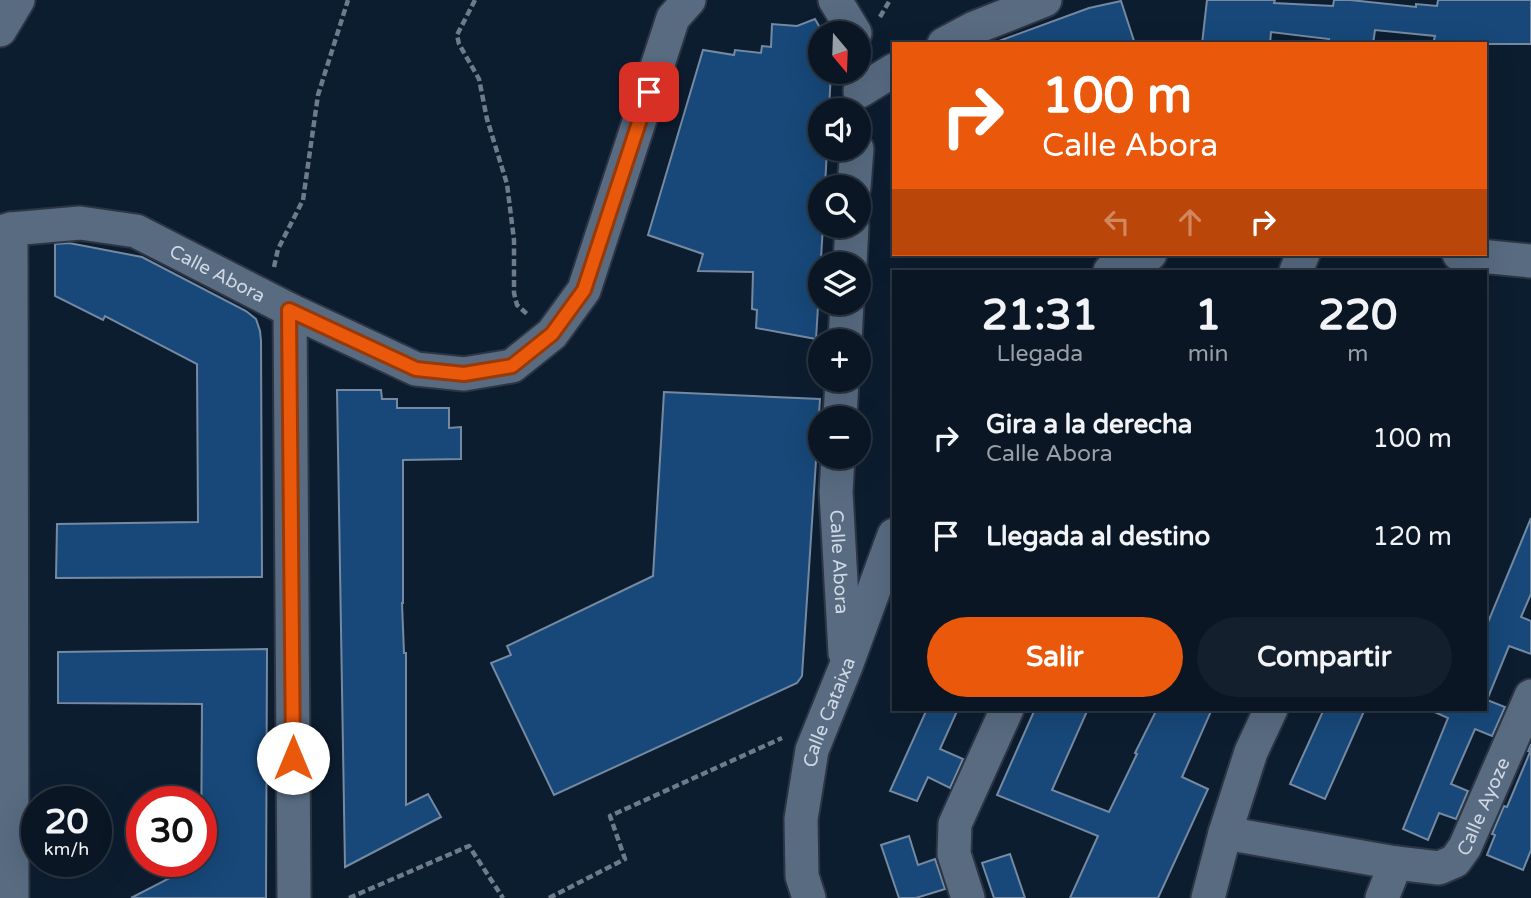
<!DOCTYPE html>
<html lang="es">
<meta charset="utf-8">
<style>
:root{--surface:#0a1624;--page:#131f2c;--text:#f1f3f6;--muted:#999fa6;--line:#2a3541;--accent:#ea580c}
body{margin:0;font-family:"Varela Round",sans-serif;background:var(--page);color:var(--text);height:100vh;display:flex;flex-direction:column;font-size:26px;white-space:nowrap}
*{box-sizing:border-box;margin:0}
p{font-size:23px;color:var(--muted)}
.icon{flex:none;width:38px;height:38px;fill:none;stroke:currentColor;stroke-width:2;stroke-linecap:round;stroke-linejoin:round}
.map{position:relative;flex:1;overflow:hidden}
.details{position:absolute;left:892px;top:270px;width:595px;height:441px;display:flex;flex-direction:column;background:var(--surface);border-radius:0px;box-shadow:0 7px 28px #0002,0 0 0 2px var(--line)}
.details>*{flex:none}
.banner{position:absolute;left:892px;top:42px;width:595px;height:214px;border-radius:0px;box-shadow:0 7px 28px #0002,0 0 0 2px var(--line);background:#ea580c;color:#fff;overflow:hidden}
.needle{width:46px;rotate:161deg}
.buttons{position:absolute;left:808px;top:21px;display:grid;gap:14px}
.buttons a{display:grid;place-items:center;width:63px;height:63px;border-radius:50%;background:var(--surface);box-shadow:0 7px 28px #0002,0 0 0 2px var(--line);font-size:35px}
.speed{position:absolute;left:21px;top:786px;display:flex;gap:14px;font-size:35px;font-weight:700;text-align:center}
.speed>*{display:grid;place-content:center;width:91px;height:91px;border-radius:50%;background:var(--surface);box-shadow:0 7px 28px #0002,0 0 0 2px var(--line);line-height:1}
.speed small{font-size:18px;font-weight:400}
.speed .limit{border:10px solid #d22;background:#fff;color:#111}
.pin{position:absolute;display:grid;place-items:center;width:60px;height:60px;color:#fff;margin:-30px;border-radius:14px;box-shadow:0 4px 10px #0006}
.me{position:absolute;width:77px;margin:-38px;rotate:0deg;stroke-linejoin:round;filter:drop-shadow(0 0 5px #0008)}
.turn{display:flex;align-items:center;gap:24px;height:147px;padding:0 35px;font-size:32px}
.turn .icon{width:91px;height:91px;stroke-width:2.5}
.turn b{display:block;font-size:49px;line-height:60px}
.lanes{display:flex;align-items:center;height:66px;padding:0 35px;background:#0003;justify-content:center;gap:35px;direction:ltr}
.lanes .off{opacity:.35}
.eta{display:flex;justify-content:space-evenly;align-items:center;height:119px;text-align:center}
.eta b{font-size:42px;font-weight:700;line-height:49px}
.button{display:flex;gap:14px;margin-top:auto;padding:14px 35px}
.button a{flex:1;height:80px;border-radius:42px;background:var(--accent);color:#fff;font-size:28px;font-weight:700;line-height:80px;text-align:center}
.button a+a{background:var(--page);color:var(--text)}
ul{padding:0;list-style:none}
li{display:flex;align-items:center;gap:21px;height:98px;padding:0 35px}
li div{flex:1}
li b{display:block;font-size:26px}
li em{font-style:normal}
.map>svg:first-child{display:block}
.building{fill:#174879;stroke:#7589a1;stroke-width:2}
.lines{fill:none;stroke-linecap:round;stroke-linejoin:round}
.minor-casing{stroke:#2d3544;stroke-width:37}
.path{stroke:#6e7b8b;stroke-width:4.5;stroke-dasharray:7 3.5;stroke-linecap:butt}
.minor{stroke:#586b81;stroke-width:33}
.route-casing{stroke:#983908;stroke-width:18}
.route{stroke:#ea580c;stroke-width:12}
.labels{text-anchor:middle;stroke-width:7;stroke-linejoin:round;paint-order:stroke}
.street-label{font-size:19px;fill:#ced8e5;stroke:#051426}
</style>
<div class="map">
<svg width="1531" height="898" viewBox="0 0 1531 898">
<rect width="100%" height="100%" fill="#0d1d30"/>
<!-- building -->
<g class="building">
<polygon points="1207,0 1275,0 1274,3 1333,6 1334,0 1350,0 1416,7 1416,4 1437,6 1438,0 1531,0 1531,44 1433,44 1435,36 1375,30 1373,44 1328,44 1329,39 1271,32 1270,44 1202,44"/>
<polygon points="1121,1 1135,44 999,44 999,41 1089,8"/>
<polygon points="815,19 823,33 821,33 821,72 831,72 829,110 821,110 821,149 827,149 825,187 821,187 821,226 823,226 816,339 756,328 757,310 752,309 753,272 698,271 703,254 648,235 703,50 734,55 735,50 761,53 762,46 771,47 772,24 797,26"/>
<polygon points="69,243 142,257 246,311 256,319 260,331 261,341 262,577 56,578 57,524 198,522 197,364 105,316 103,320 55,296 55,244"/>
<polygon points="337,390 381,390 382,399 397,399 397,408 449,408 449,428 461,427 461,459 403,460 403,603 402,603 404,653 406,653 406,805 428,794 441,817 345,867"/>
<polygon points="664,392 820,399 802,676 797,683 554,795 491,663 511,655 507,646 653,576"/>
<polygon points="1531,518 1531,594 1521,617 1531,621 1531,654 1509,646 1487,700 1505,707 1492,736 1475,729 1451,784 1468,791 1456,819 1439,813 1428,840 1403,829 1448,718 1428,709 1486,709 1486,627"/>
<polygon points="267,649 266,898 131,898 201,862 202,704 58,703 58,652"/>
<polygon points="927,709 958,709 940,749 963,759 950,788 928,777 917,801 890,791"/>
<polygon points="1035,709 1088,709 1052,790 1109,812 1137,754 1135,753 1157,709 1212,709 1182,777 1208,789 1158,898 1070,898 1098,836 997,795"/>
<polygon points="1324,709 1365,709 1325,799 1290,784"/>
<polygon points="1531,744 1531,850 1523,870 1487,855 1495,835 1492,834 1504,806 1507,807 1530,752 1528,751"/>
<polygon points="909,836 918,865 935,859 945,889 916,898 899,898 881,845"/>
<polygon points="1010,854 1025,898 994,898 982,863"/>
</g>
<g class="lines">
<!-- minor casing -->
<g class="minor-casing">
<g id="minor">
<polyline points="835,0 855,33"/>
<polyline points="0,30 18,0"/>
<polyline points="944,44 974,28 1045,0"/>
<polyline points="860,91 894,70"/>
<polyline points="854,187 857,149"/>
<polyline points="11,229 12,898"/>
<path id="s1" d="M0,232L11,229L80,223L136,231L290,310L416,369L464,374L512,366L552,334L584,290L673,18L689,0"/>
<polyline points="1459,254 1531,261"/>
<polyline points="850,264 852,226"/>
<polyline points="1110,271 1150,254"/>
<polyline points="1296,271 1303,254"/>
<polyline points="290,310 294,898"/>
<polyline points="845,341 847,303"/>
<polyline points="840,418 842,380"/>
<path id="s2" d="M838,457L836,492L845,653"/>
<path id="s3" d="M1225,833L1396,863L1439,868L1455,861L1465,847L1531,696"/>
<path id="s4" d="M809,898L802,876L801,819L812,750L846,666L894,535"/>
<polyline points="968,898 954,854 955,824 1007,709"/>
<polyline points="1208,898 1225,833 1251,752 1271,709"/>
<polyline points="1382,898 1396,863"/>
</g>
</g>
<!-- path -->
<g class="path">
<polyline points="475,0 457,35 459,44 479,79 487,119 507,184 514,240 514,293 517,305 527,314"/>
<polyline points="880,17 890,0"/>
<polyline points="274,267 278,249 303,200 318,95 348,0"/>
<polyline points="349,898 469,846 503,898"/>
<polyline points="549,898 625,859 610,816 782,738"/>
</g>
<!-- minor -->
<use href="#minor" class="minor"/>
</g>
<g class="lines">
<!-- route casing -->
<g class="route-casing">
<polyline id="route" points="293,758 289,310 416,369 464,374 512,366 552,334 584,290 649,92"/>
</g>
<!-- route -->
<use href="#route" class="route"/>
</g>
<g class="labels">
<!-- street labels -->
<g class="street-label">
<text dy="7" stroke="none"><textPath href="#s1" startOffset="229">Calle Abora</textPath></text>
<text dy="7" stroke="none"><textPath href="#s2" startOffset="105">Calle Abora</textPath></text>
<text dy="7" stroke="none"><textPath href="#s4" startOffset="191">Calle Cataixa</textPath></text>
<text dy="7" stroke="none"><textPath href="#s3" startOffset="296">Calle Ayoze</textPath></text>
</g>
</g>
</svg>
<div class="buttons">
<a><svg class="needle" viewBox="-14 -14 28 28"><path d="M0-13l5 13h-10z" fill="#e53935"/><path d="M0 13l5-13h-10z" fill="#999fa6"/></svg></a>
<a><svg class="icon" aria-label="sound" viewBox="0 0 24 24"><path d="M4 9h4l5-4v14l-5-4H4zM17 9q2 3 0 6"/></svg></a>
<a><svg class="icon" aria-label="search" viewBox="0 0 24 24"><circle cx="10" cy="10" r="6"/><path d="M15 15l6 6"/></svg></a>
<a><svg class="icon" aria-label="layers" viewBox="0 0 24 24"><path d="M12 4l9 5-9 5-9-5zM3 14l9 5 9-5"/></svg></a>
<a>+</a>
<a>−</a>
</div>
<div class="speed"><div>20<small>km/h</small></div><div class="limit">30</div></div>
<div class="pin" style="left:649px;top:92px;background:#d93025"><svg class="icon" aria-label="arrive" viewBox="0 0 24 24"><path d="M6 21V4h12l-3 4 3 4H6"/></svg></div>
<svg class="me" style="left:293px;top:758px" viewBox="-20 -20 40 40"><circle r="19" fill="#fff"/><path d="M0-13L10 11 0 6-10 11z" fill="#ea580c"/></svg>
<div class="banner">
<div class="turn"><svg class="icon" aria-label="right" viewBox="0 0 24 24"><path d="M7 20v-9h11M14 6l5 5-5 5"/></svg><div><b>100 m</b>Calle Abora</div></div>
<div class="lanes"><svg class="icon off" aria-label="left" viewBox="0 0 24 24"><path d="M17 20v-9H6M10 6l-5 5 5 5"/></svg><svg class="icon off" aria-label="ahead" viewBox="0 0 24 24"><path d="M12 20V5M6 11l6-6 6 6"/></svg><svg class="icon" aria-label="right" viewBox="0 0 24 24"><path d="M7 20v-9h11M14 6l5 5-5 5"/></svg></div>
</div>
<section class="details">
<div class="eta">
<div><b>21:31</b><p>Llegada</p></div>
<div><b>1</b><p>min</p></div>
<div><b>220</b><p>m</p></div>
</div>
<ul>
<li><svg class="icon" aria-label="right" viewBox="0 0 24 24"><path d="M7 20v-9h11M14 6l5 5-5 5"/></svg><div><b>Gira a la derecha</b><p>Calle Abora</p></div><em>100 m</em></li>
<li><svg class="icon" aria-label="arrive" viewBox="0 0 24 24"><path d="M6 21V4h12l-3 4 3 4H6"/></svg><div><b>Llegada al destino</b></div><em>120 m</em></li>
</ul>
<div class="button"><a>Salir</a><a>Compartir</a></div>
</section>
</div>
